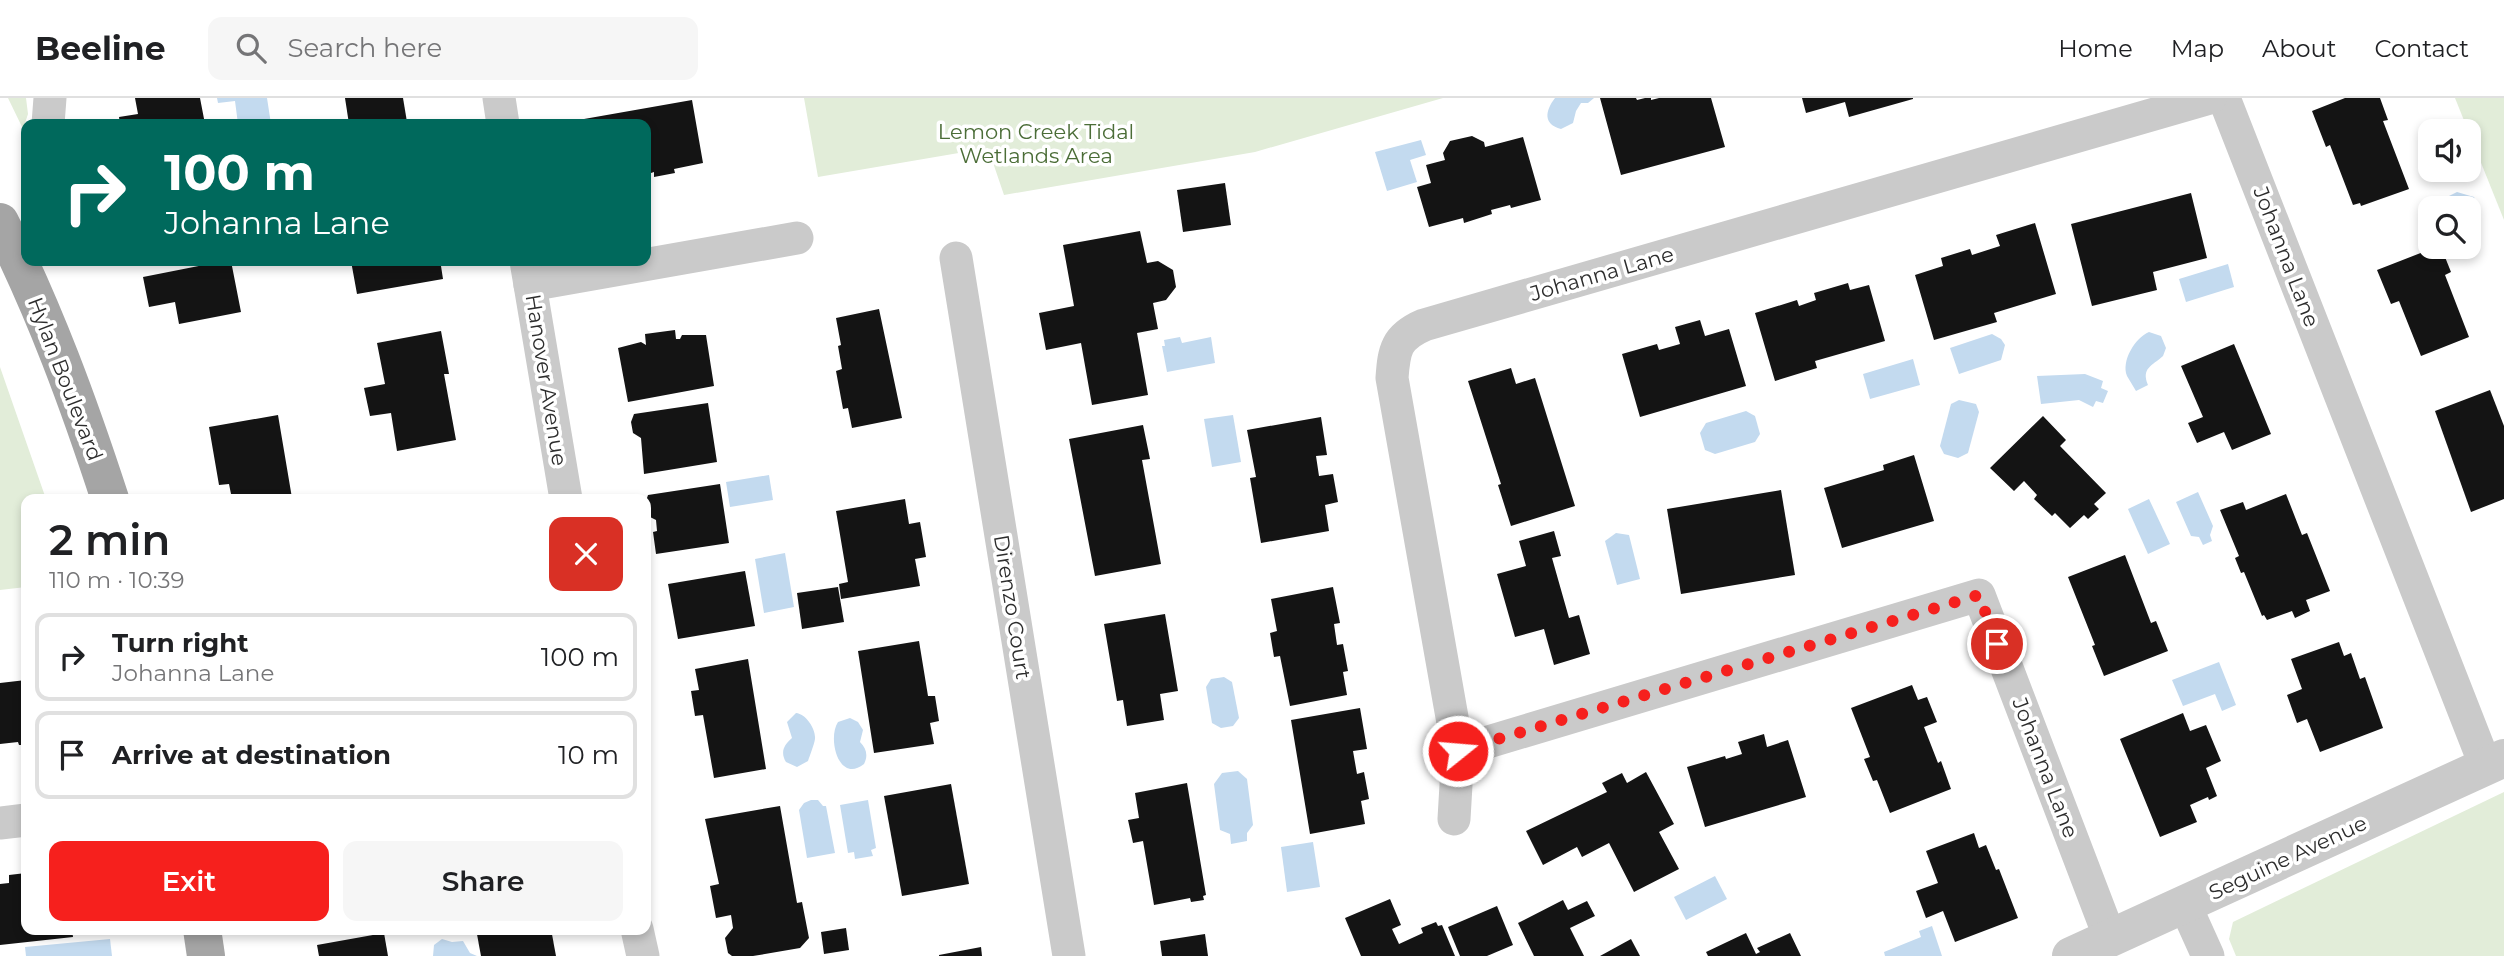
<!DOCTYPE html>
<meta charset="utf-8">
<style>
:root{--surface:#fff;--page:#f6f6f6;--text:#202124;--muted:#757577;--line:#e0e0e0;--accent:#f6201d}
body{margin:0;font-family:Montserrat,sans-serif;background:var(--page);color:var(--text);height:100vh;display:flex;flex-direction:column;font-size:26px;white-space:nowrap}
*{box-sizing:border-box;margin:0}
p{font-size:23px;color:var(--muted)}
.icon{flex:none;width:38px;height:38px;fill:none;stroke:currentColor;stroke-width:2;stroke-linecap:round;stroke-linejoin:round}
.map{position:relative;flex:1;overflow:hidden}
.side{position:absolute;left:21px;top:396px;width:630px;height:441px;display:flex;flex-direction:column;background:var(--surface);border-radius:14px;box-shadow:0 4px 10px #0003}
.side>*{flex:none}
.hud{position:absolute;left:21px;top:21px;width:630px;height:147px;border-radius:14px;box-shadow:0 4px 10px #0003;background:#00695c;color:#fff;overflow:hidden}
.fabs{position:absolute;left:2418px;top:21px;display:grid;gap:14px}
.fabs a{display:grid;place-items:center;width:63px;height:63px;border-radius:14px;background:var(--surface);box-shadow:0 4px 10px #0003;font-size:35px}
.pin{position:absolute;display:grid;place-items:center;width:60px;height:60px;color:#fff;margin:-30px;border:4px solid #fff;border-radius:50%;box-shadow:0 2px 7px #0007}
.me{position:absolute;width:77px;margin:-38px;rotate:73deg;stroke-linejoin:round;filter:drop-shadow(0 0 5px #0008)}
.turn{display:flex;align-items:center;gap:24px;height:147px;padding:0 28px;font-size:32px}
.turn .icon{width:91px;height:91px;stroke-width:2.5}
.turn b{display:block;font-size:49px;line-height:60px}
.round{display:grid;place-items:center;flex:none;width:74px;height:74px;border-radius:14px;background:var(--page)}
.head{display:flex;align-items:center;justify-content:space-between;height:119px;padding:0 28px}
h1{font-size:42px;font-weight:600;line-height:52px}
.button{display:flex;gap:14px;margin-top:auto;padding:14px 28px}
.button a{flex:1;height:80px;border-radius:14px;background:var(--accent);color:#fff;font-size:28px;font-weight:600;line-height:80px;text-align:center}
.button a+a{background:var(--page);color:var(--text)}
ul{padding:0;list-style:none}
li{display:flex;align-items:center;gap:21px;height:88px;margin:0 14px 10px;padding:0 14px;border:4px solid var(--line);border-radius:14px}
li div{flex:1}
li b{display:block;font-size:26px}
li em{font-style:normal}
header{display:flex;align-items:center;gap:42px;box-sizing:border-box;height:98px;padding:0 35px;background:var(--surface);border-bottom:2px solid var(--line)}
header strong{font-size:33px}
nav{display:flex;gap:38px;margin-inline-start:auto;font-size:24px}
.search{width:490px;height:63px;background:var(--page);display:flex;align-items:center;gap:18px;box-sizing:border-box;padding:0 24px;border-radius:14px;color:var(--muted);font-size:26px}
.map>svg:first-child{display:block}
.green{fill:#e2edd9}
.water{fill:#c3daef}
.building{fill:#141414}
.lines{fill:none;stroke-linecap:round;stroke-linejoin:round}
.minor{stroke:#cacaca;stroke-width:33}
.tertiary{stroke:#cacaca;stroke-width:38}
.primary{stroke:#a5a5a5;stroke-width:38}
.route{stroke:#f6201d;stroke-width:12;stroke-dasharray:0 21.6}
.labels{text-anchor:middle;stroke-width:7;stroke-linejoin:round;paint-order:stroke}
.park-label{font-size:21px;fill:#4b6d37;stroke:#fff}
.street-label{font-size:21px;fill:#2d2d2d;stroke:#fff}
</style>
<header>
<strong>Beeline</strong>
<div class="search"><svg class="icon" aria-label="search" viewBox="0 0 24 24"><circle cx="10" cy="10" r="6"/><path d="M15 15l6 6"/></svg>Search here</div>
<nav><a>Home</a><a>Map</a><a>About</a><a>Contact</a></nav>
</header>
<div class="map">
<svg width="2504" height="858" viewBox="0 0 2504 858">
<rect width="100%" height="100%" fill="#fff"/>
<!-- green -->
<g class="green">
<polygon points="8,0 26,0 28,16 23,31"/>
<polygon points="804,0 1443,0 1255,54 1004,97 988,50 818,79"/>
<polygon points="2455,0 2504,0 2504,122"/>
<polygon points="0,269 46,401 26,401 26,489 0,492"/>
<polygon points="2504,694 2504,858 2236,858 2229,841 2233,824"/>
</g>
<!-- water -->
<g class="water">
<polygon points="217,0 267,0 271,26 238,26 235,3 218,5"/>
<path d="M1555,0H1594L1588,5H1581L1576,13L1573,25L1561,31C1543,26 1545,13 1555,0Z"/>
<polygon points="1421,42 1426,57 1410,62 1417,84 1387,93 1375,54"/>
<polygon points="2457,94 2474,99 2477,105 2475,111 2469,115 2469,110 2441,110 2449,98"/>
<polygon points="2228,166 2234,189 2186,204 2179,181"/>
<path d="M2149,234L2161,238L2166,250L2163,258C2152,268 2141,270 2148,287L2136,293C2133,288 2130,283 2127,278C2121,263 2135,240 2149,234Z"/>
<polygon points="1992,236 2001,241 2005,247 2001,262 1959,276 1950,250"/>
<polygon points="1180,239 1182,245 1211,239 1215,265 1167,274 1162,248 1165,248 1164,242"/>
<polygon points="1913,261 1920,287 1870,301 1863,276"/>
<polygon points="2085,276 2103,283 2101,290 2108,293 2103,305 2096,303 2093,309 2079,302 2041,306 2037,278"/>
<polygon points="1959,302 1976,306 1979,314 1968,355 1958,360 1944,356 1940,348 1951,306"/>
<polygon points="1746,313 1755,318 1760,336 1755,344 1715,356 1705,352 1700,335 1706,325"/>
<polygon points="1233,317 1241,364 1212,369 1204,321"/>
<polygon points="769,377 773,402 730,409 726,384"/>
<polygon points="2198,394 2213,428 2210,437 2212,443 2203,447 2199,439 2191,438 2176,404"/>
<polygon points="2149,401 2170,446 2148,456 2128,411"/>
<polygon points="1616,435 1629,437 1640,481 1617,487 1605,443"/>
<polygon points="785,455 794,509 764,515 755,461"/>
<polygon points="2219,564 2236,607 2222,613 2215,596 2183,608 2172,582"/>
<polygon points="1224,579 1232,584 1239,620 1233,628 1221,630 1212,625 1206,589 1211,581"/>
<path d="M796,615C806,616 816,631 815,641C814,647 810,657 808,663L797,669L786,664C780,654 784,647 792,640L787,624Z"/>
<path d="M850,620L858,624L863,632L860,644C867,651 868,658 864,666C839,686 827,641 838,624Z"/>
<polygon points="1238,673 1247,681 1253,727 1247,735 1247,743 1231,746 1230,736 1220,732 1214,686 1222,675"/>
<polygon points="811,702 818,702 823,708 826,708 835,755 807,760 799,712 804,705"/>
<polygon points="868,702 876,750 871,752 873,758 855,761 854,754 848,755 840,707"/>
<polygon points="1313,744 1320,789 1287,794 1281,749"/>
<polygon points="1715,778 1727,801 1686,822 1674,799"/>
<polygon points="1932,828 1942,858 1885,858 1884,854 1921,839 1919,833"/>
<polygon points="110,841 112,858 26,858 25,849"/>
<polygon points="442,841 452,844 463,843 470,855 477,858 433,858 434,847"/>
</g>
<!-- building -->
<g class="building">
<polygon points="135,0 200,0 205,26 120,26 119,19 138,16"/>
<polygon points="345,0 403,0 407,24 349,26"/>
<polygon points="1600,0 1636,0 1637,2 1645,0 1651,0 1651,2 1659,0 1711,0 1725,49 1621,77"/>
<polygon points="1802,0 1913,0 1913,1 1849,19 1845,4 1806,15"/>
<polygon points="2345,0 2380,0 2388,22 2383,23 2409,91 2361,108 2360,105 2353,107 2330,47 2326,49 2312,13"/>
<polygon points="692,2 703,65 674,71 675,75 654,79 654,74 651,75 649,67 646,68 646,26 585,26 584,21"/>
<polygon points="1472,38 1484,44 1485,49 1523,39 1541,102 1511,110 1510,107 1491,112 1492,116 1464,125 1463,120 1429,129 1417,89 1431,85 1426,67 1445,62 1443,55 1450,43"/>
<polygon points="1225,85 1231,127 1183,134 1177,92"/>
<polygon points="2191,95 2207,160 2153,174 2157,192 2092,208 2071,126"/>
<polygon points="2035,125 2056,196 1994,215 1997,224 1934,242 1915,177 1943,168 1941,160 1970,151 1972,157 2000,148 1996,137"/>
<polygon points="1140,133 1147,165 1158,163 1173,172 1176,189 1166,202 1153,205 1158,231 1137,235 1148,297 1092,307 1081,245 1046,252 1039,215 1074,208 1063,147"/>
<polygon points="2436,149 2441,149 2451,174 2445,177 2469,239 2421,258 2399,203 2391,206 2377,172"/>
<polygon points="224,163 231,163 241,214 179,226 175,204 149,209 143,179"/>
<polygon points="351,163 446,163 447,167 441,168 443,181 357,196"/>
<polygon points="1848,185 1850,192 1869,187 1885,243 1815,263 1817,270 1775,283 1755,215 1797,202 1799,208 1816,202 1814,195"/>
<polygon points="879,211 902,320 852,330 848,310 843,311 836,273 842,271 838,248 841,247 836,220"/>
<polygon points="1700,222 1705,238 1729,231 1746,288 1640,319 1622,256 1657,246 1659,252 1680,246 1675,229"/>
<polygon points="675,232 676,241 680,241 682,237 706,237 714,288 628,304 618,250 641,244 646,247 645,236"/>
<polygon points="441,233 449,276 444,276 456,342 397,353 391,315 370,318 364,290 385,286 377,245"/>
<polygon points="2234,246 2271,336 2232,352 2224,334 2197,345 2188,325 2203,319 2181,268"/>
<polygon points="1511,270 1516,286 1535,280 1575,408 1511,428 1498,387 1501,386 1468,283"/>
<polygon points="2490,292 2504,328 2504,401 2471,414 2435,313"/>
<polygon points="708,305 717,364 644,376 641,340 633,335 631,324 634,316"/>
<polygon points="278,317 292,400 232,401 229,386 219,387 209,329"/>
<polygon points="2043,318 2066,342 2060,348 2106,395 2094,406 2099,411 2088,421 2084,417 2070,430 2055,415 2052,418 2034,401 2037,397 2024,383 2014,393 1990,370"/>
<polygon points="1321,319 1327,357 1316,358 1319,378 1333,376 1338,404 1325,407 1329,433 1261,445 1250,380 1256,379 1247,332"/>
<polygon points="1143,327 1150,361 1142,362 1161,466 1095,478 1069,341"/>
<polygon points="1914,357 1934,423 1842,450 1824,390 1884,372 1883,367"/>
<polygon points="720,386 729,445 656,456 653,434 657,433 656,422 648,418 646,403 648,397"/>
<polygon points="1781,392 1795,477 1681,496 1667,411"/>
<polygon points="2286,396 2302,437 2307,435 2330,493 2306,502 2310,513 2295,520 2292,513 2267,522 2264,517 2262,518 2244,474 2241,475 2235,460 2239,458 2220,412 2243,404 2246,412"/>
<polygon points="905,401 909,426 920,424 926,459 915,461 920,488 841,501 839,486 848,484 836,413"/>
<polygon points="1554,433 1561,458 1552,460 1569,520 1579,517 1590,556 1554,567 1544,531 1515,539 1497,476 1526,468 1519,443"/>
<polygon points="2125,457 2151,525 2156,523 2168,553 2104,578 2092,548 2095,547 2068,479"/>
<polygon points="745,473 755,528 678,541 668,486"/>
<polygon points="838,489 844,524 802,531 797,495"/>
<polygon points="1333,489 1340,525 1334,526 1337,547 1343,546 1348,573 1343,574 1347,597 1290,608 1280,558 1274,559 1270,535 1277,533 1271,501"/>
<polygon points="1165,516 1178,593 1160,596 1164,622 1127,628 1123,602 1117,603 1104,526"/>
<polygon points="919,543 928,598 935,598 939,623 930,625 934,646 874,655 858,553"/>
<polygon points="2339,544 2344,558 2351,555 2360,581 2365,579 2383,630 2320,654 2307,621 2297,625 2287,597 2302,591 2291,561"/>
<polygon points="748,561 766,671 714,680 703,617 695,618 691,593 699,592 695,571"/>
<polygon points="26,582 26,647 19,647 18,644 0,646 0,585"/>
<polygon points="1912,587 1918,602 1927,599 1937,624 1924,629 1938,665 1941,663 1951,691 1890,715 1877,682 1873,683 1864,661 1870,659 1851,610"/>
<polygon points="1360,610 1367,651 1353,653 1357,676 1364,674 1369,701 1361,703 1365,726 1310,736 1291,622"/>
<polygon points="2183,615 2190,633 2206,627 2221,663 2206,670 2217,698 2209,702 2208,699 2190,707 2197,724 2160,739 2120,641"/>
<polygon points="1764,636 1767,649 1788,642 1806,699 1705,729 1687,669 1725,658 1726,661 1742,656 1738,644"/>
<polygon points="1646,674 1674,726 1659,734 1679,771 1634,794 1609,745 1582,759 1577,749 1543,767 1526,733 1607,694 1602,685 1622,675 1627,685"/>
<polygon points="1187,685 1206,797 1203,798 1204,802 1191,804 1190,800 1154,807 1143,743 1133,745 1128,722 1139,720 1135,695"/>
<polygon points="951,686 969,786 902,798 884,698"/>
<polygon points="780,708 797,805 802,804 809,840 800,850 753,858 732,858 728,855 725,840 733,830 731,817 716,820 710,788 719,786 705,721"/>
<polygon points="1974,735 1979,750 1986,747 1996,772 1999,771 2018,820 1955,844 1943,813 1926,820 1916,793 1938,785 1926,753"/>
<polygon points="26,775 26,831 72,831 73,839 0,847 0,786 9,785 9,777"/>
<polygon points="1390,801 1401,827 1392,831 1399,846 1423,835 1421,830 1436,824 1438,828 1442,827 1455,858 1361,858 1345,820"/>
<polygon points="1563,802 1568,812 1587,803 1595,818 1570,830 1584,858 1534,858 1518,825"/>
<polygon points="1497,808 1513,847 1487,858 1460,858 1448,829"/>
<polygon points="846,830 849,852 824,856 821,834"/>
<polygon points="476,831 551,831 556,858 481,858"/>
<polygon points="384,835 388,858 319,858 317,847"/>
<polygon points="1746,835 1756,856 1760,854 1757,850 1790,835 1801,858 1708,858 1706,854"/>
<polygon points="1205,836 1208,858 1162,858 1160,843"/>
<polygon points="1631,841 1640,858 1600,858"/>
<polygon points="981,849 982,858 939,858 939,857"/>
</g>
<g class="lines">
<!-- minor -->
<g class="minor">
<polyline points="499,0 503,26"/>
<polyline points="2224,0 2486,669"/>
<polyline points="48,26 50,0"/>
<polyline points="956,160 1069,858"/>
<polyline points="526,163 566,401"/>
<polyline points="530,187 797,140"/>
<polyline points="1458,653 1979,497 2110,840"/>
<path d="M1454,721L1458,653L1392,280C1394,252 1396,239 1424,227L2210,0"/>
<polyline points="0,725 26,722"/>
<polyline points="2185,807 2208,858"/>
<polyline points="637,831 643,858"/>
</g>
<!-- tertiary -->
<polyline class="tertiary" points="2071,858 2504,660"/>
<!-- primary -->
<g class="primary">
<path d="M0,124C45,213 79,306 110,401"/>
<polyline points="202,831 206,858"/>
</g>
</g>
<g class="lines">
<!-- route -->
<polyline class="route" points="1458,653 1979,497 1997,546"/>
</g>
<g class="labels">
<!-- park labels -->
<g class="park-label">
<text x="1036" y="41">Lemon Creek Tidal<tspan x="1036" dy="24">Wetlands Area</tspan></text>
</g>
<!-- street labels -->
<g class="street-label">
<text transform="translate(2286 159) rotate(69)" y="7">Johanna Lane</text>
<text transform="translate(1602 176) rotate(-16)" y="7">Johanna Lane</text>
<text transform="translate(65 281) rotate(69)" y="7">Hylan Boulevard</text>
<text transform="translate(546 282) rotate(81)" y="7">Hanover Avenue</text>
<text transform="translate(1012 509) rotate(81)" y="7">Direnzo Court</text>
<text transform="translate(2045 670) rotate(69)" y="7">Johanna Lane</text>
<text transform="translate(2288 760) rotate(-25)" y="7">Seguine Avenue</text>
</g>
</g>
</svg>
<div class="fabs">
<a><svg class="icon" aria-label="sound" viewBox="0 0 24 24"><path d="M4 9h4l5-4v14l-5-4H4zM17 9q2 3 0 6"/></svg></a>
<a><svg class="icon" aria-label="search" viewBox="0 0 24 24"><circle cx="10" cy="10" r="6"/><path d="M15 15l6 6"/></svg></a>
</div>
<div class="pin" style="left:1997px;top:546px;background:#d93025"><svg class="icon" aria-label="arrive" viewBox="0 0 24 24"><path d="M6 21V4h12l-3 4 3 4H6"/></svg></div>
<svg class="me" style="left:1458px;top:653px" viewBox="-20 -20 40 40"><circle r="17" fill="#f6201d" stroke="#fff" stroke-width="3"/><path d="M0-11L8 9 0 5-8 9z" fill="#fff"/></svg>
<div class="hud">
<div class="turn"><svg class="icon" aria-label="right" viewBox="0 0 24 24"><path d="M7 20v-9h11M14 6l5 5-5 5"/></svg><div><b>100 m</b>Johanna Lane</div></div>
</div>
<section class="side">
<div class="head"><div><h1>2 min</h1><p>110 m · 10:39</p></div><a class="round" style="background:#d93025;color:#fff"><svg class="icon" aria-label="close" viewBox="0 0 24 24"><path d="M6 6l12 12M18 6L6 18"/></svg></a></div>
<ul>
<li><svg class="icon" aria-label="right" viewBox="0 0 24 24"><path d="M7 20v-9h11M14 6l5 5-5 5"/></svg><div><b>Turn right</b><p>Johanna Lane</p></div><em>100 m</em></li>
<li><svg class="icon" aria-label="arrive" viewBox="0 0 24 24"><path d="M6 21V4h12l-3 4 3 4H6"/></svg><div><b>Arrive at destination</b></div><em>10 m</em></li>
</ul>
<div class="button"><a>Exit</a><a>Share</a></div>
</section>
</div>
